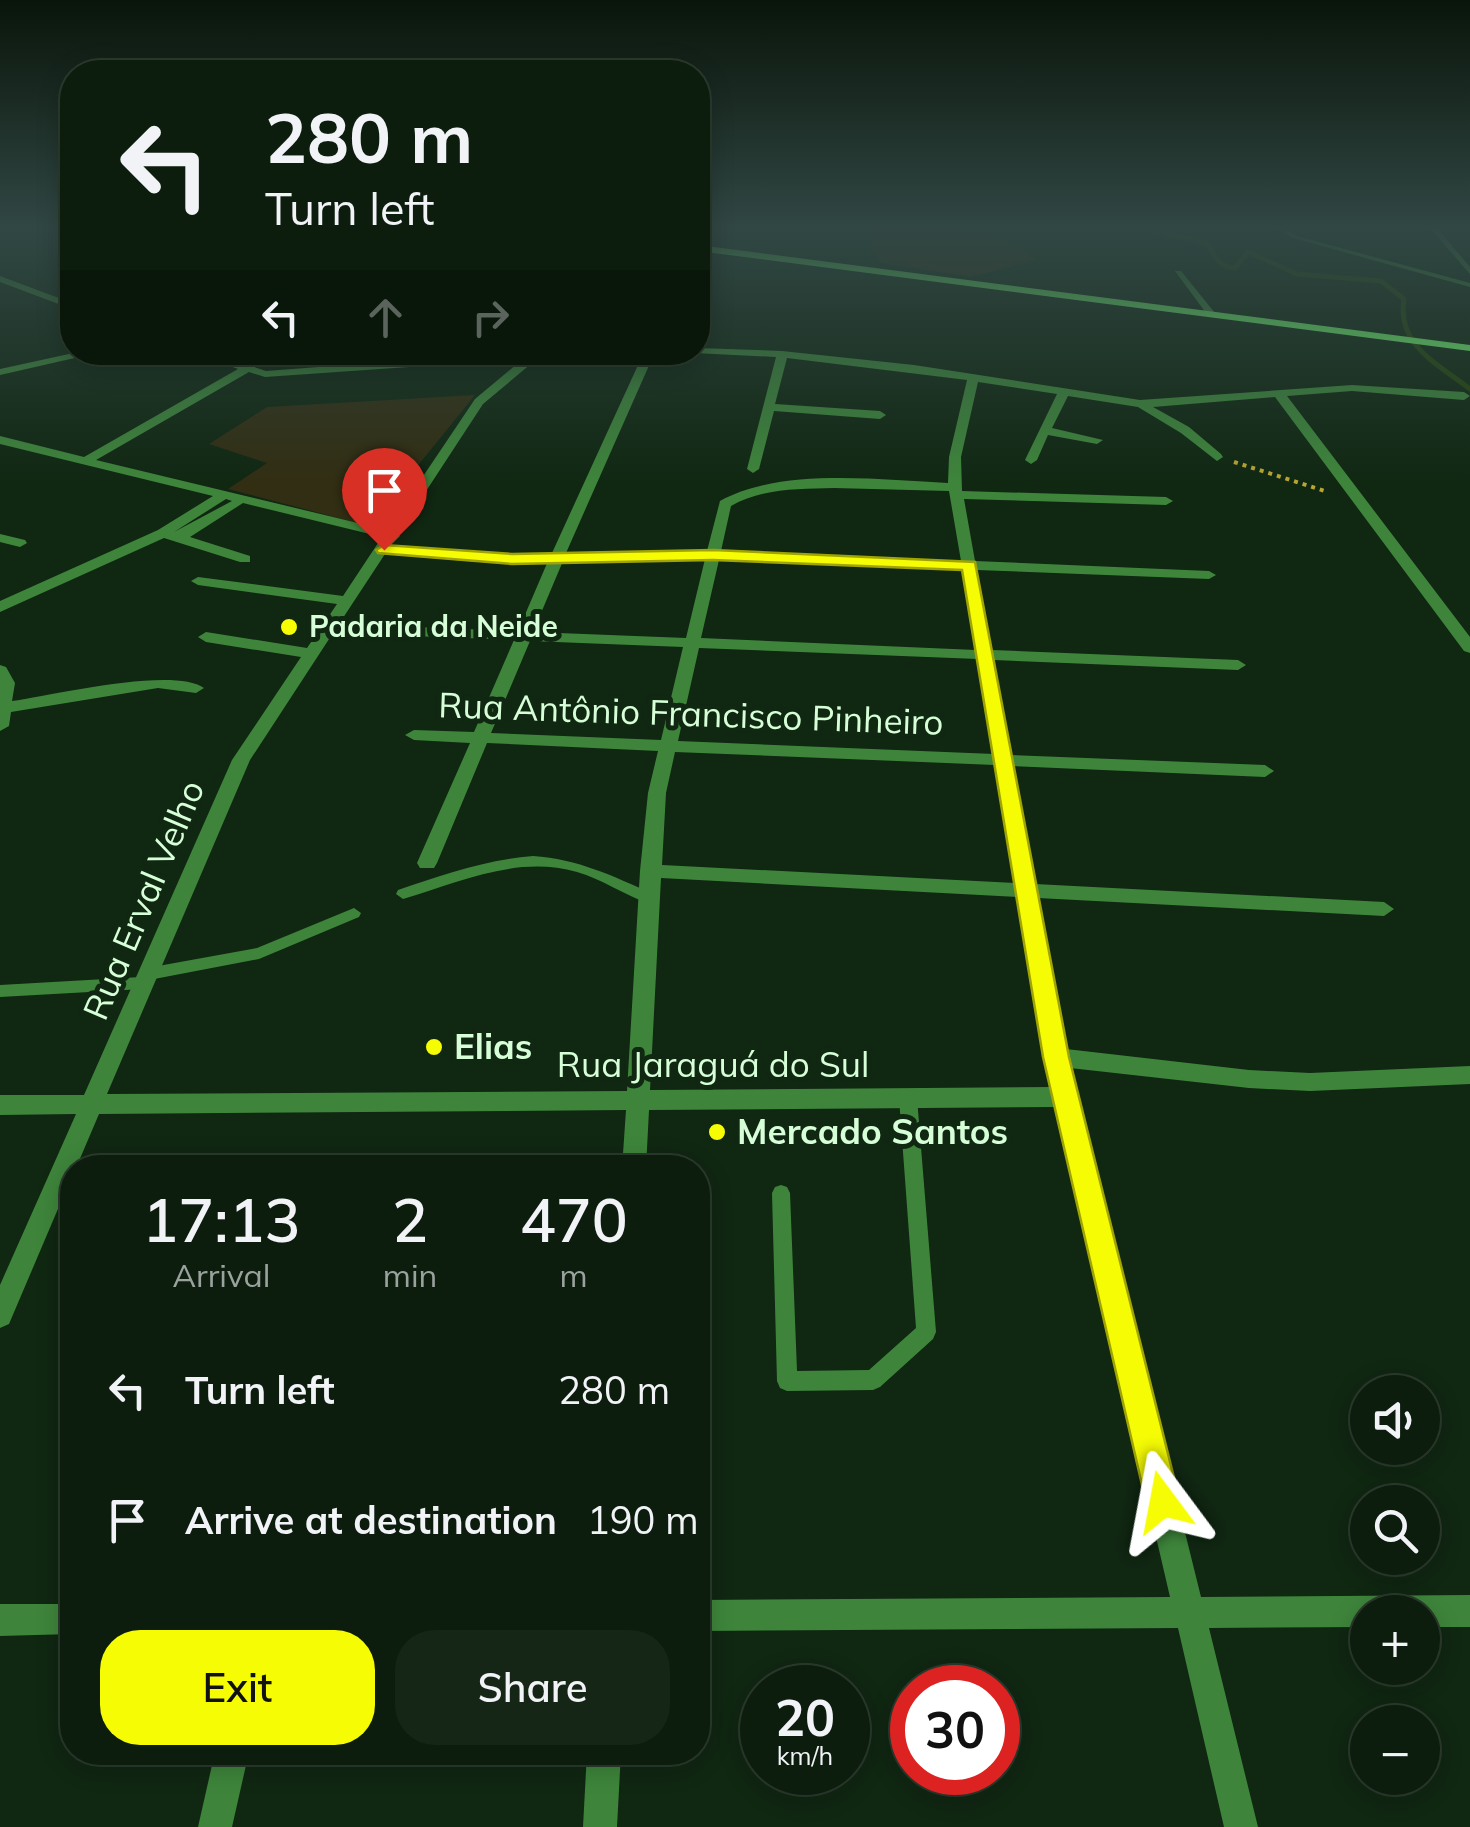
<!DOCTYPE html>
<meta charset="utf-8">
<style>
:root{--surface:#0c1d0e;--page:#152617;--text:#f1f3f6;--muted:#9aa29e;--line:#2c3b2e;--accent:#f5fc04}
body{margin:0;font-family:Mulish,sans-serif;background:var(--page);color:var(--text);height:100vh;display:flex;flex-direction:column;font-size:38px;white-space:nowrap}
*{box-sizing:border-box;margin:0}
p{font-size:32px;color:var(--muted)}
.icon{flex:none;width:55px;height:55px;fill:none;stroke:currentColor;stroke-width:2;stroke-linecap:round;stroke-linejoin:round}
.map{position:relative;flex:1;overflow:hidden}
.sheet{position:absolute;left:60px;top:1155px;width:650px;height:610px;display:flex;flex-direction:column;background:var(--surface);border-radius:40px;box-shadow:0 5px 25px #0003,0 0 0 2px var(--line)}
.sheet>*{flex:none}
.guide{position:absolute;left:60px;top:60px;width:650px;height:305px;border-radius:40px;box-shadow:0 5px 25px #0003,0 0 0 2px var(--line);background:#0c1d0e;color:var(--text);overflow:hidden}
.tools{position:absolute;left:1350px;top:1375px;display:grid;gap:20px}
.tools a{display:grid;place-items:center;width:90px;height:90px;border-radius:50%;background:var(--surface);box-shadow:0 5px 25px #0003,0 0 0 2px var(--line);font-size:50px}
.speed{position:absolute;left:740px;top:1665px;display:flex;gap:20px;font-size:50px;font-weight:700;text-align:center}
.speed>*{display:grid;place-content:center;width:130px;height:130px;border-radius:50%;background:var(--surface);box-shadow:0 5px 25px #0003,0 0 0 2px var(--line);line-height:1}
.speed small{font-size:25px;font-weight:400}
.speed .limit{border:15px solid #d22;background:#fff;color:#111}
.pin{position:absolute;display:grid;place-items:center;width:85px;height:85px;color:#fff;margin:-102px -42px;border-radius:50% 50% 50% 0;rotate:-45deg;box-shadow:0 0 10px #0007}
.pin .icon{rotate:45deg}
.me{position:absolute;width:110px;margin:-55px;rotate:347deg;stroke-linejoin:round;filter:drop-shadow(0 0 8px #0008)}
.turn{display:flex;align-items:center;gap:35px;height:210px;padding:0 40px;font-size:45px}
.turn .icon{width:130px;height:130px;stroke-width:2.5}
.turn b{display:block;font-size:70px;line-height:85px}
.lanes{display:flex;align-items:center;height:95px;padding:0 40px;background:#0003;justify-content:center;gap:50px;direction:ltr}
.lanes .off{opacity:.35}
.eta{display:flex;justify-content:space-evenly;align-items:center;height:170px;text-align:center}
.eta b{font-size:60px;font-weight:600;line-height:70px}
.action{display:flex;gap:20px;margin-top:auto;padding:20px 40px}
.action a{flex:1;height:115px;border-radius:40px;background:var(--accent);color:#111;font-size:40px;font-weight:600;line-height:115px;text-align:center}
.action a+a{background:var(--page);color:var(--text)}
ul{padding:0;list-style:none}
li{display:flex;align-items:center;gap:30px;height:130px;padding:0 40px}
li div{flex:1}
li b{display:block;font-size:38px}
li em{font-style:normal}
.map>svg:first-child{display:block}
.green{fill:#312e13}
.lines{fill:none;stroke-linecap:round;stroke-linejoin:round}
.stream{stroke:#24450b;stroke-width:5}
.path{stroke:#b8a631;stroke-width:4;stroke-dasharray:4 5;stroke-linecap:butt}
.service{fill:#3e853b;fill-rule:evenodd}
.minor{fill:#3e853b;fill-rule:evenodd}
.secondary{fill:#75fd6e;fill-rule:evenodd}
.route{fill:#f5fc04;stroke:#9fa403;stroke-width:2.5}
.poi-dot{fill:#f5fc04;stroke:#102712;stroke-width:4}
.labels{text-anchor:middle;stroke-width:10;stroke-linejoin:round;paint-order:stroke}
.far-poi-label{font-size:30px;font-weight:bold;fill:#d6ffd8;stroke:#102712;text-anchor:start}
.street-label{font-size:35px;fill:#d6ffd8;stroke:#102712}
.poi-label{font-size:35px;font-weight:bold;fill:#d6ffd8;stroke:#102712;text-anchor:start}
</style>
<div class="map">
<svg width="1470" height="1827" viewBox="0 0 1470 1827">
<rect width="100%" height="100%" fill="#102712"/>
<!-- green -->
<g class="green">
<path d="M858,228C919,228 988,216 1036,260L971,277L881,263L872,250L871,235Z"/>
<polygon points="475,395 369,526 228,489 267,463 209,444 267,407"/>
</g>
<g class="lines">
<!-- stream -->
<path class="stream" d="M1143,228L1206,243C1216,255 1217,267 1235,268L1248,252L1297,274L1381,281L1404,299C1396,345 1438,364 1470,389"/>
<!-- path -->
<polyline class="path" points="1234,462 1328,492"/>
<!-- service -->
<g class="service">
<polygon points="1277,228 1285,228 1297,236 1470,283 1470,287 1293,238"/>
<polygon points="1430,228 1437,228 1470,267 1470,274"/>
<polygon points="1175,271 1181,271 1215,313 1215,317 1209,317"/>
<path d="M533,856C578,859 613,876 653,894L655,898L648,903C624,895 602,879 577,872C517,855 459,882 403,899L396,894L398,890C442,875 485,860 533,856Z"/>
<polygon points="354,908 361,913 359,917 259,959 149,980 151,983 149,987 143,989 0,997 0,985 141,977 139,974 141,970 147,968 257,948"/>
<polygon points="908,1091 914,1093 917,1098 936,1332 933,1339 880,1387 873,1390 787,1391 780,1388 777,1381 772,1193 775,1187 781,1185 787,1187 790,1193 797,1371 869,1370 916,1328 899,1098 902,1093"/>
</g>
<!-- minor -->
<g class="minor">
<polygon points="0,276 72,303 72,309 0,282"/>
<path d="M698,348L782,351L914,365L1140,400L1352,385L1464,392L1470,396L1464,400L1352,391L1287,396L1470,637V653L1464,651L1275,397L1153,407L1189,427L1221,454L1223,457L1217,461L1181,433L1138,407L1068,396L1052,428L1103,440L1097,444L1048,435L1037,460L1031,464L1025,460L1057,394L978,382L961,457L962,491L1166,497L1173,501L1166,505L964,499L975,561L1209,571L1216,575L1209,579L977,570L992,650L1238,660L1246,665L1238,670L994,660L1011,755L1265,765L1274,771L1265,777L1013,766L1035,884L1384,902L1394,909L1384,916L1038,898L1066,1049L1249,1070L1310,1073L1470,1066V1084L1310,1091L1249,1088L1070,1068L1201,1597L1470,1595V1627H1422V1612H1368V1627L1209,1628L1258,1827H1224L1178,1628L698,1631V1600L1170,1597L1056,1107L649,1110L646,1168H622L626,1110L99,1114L76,1168H72V1176L9,1324L0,1328V1285L76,1114L0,1115V1095H84L232,760L301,657L206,642L198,637L206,632L307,648L337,604L198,585L191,581L198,577L343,596L382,537L243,503L190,537L250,556V562H240L164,538L0,612V601L158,530L213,496L0,444V436L84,457L238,369L192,352H210L266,371L518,352H577L538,358L483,404L398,534L400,536L390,546L477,554L552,553L644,352H655L566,553L707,551L720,501C781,467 880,480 948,483L949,457L967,380L787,358L775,404L880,411L886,415L880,419L774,411L759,469L753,473L747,469L776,357L694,353ZM523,359L475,399L387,530L96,460L249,372L265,377ZM834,488L949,491L961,561L721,551L731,506C762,488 799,489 834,488ZM226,499L232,501L174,532ZM385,554L477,562L548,561L518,631L339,624ZM705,559L686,638L533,632L563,561ZM719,560L962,569L976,650L701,638ZM333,633L514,640L474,732L414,730L405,735L414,740L470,743L417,863L420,868H434L437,863L487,743L658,751L648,793L640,871L627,1091L107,1094L250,760ZM530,641L683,647L661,740L491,733ZM699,648L978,659L994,754L678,741ZM675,752L995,765L1015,883L662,865L666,793ZM661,878L1018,897L1052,1087L650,1090Z"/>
<polygon points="78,352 101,352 0,375 0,369"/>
<polygon points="0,534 25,540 27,543 20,547 0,542"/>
<path d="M0,665L6,667L15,683L12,701C53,695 174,666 204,688L196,693L158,688L11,712L9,726L0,731Z"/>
<polygon points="0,1604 72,1604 72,1634 0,1636"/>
<polygon points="215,1752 249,1752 232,1827 198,1827"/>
<polygon points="587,1752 621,1752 617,1827 583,1827"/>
</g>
<!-- secondary -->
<polygon class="secondary" points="698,245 1470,345 1470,351 698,251"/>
</g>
<!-- sky -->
<linearGradient id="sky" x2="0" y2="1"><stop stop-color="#09150a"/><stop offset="0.47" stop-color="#314744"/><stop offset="1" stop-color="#314744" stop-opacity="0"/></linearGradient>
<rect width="1470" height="484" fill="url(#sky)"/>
<!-- route -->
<polygon class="route" points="384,545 512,554 713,550 975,562 1069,1057 1180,1502 1175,1514 1163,1519 1151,1514 1146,1502 1043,1057 962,570 713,560 512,564 378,553 376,550"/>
<!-- markers -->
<g class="poi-dot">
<circle cx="289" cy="627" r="10"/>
<circle cx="434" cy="1047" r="10"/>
<circle cx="717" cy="1132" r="10"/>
</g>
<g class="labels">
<!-- far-poi labels -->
<g class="far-poi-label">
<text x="309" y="637">Padaria da Neide</text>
</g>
<!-- street labels -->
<g class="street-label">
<text transform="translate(691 714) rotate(2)" y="12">Rua Antônio Francisco Pinheiro</text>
<text transform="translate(144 900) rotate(-67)" y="12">Rua Erval Velho</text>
<text x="713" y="1077">Rua Jaraguá do Sul</text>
</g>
<!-- poi labels -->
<g class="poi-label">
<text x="454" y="1059">Elias</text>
<text x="737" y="1144">Mercado Santos</text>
</g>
</g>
</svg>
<div class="tools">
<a><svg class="icon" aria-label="sound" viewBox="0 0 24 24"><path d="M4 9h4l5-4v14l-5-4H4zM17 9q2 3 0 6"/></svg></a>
<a><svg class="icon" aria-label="search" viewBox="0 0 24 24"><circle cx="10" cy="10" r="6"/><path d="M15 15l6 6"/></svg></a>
<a>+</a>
<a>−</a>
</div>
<div class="speed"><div>20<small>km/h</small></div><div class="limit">30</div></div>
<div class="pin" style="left:384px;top:550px;background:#d93025"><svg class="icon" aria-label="arrive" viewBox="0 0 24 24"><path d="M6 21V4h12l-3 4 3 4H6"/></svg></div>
<svg class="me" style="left:1163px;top:1502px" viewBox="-20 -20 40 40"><path d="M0-17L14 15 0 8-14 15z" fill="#f5fc04" stroke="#fff" stroke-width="4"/></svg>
<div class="guide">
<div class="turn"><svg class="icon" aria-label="left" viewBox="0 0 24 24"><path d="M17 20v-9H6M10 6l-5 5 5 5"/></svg><div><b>280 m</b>Turn left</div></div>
<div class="lanes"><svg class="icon" aria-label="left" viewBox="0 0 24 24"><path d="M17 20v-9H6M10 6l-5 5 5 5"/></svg><svg class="icon off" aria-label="ahead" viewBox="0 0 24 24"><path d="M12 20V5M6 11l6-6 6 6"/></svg><svg class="icon off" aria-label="right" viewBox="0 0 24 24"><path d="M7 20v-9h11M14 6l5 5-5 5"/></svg></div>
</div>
<section class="sheet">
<div class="eta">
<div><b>17:13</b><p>Arrival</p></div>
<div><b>2</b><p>min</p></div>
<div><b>470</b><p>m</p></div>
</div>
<ul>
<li><svg class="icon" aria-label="left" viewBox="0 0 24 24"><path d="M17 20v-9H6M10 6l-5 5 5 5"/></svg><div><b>Turn left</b></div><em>280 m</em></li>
<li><svg class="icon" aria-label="arrive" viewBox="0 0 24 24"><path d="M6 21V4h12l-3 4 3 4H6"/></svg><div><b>Arrive at destination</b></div><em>190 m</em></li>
</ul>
<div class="action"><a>Exit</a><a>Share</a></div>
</section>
</div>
